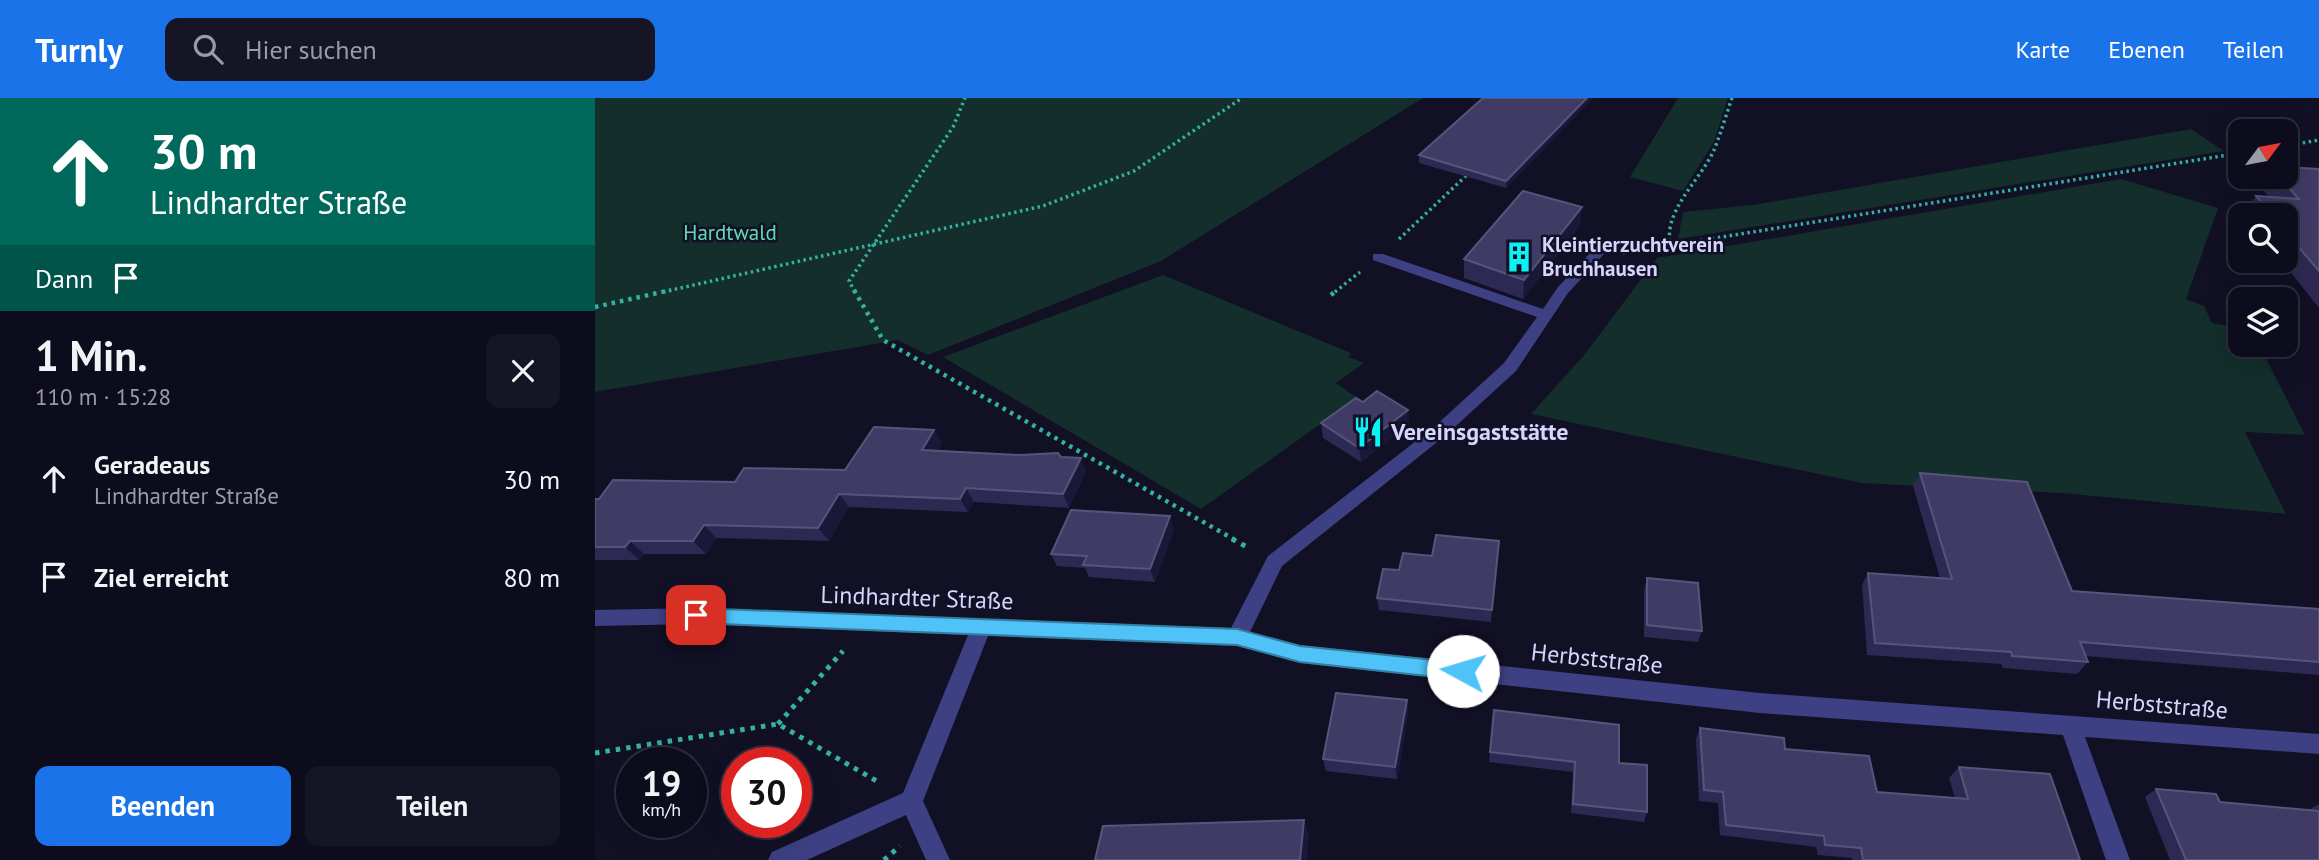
<!DOCTYPE html>
<html lang="de">
<meta charset="utf-8">
<style>
:root{--surface:#0d0c1c;--page:#161525;--text:#f1f3f6;--muted:#9a9ba3;--line:#2d2c3b;--accent:#1a73e8}
body{margin:0;font-family:"PT Sans",sans-serif;background:var(--page);color:var(--text);height:100vh;display:flex;flex-direction:column;font-size:26px;white-space:nowrap}
*{box-sizing:border-box;margin:0}
p{font-size:23px;color:var(--muted)}
.icon{flex:none;width:38px;height:38px;fill:none;stroke:currentColor;stroke-width:2;stroke-linecap:round;stroke-linejoin:round}
.map{position:relative;flex:1;overflow:hidden}
.side{display:flex;flex-direction:column;background:var(--surface);width:595px}
.side>*{flex:none}
.banner{background:#00695c;color:#fff;overflow:hidden}
.needle{width:46px;rotate:58deg}
.fabs{position:absolute;left:1633px;top:21px;display:grid;gap:14px}
.fabs a{display:grid;place-items:center;width:70px;height:70px;border-radius:14px;background:var(--surface);box-shadow:0 7px 28px #0002,0 0 0 2px var(--line);font-size:35px}
.speed{position:absolute;left:21px;top:649px;display:flex;gap:14px;font-size:35px;font-weight:700;text-align:center}
.speed>*{display:grid;place-content:center;width:91px;height:91px;border-radius:50%;background:var(--surface);box-shadow:0 7px 28px #0002,0 0 0 2px var(--line);line-height:1}
.speed small{font-size:18px;font-weight:400}
.speed .limit{border:10px solid #d22;background:#fff;color:#111}
.pin{position:absolute;display:grid;place-items:center;width:60px;height:60px;color:#fff;margin:-30px;border-radius:14px;box-shadow:0 4px 10px #0006}
.me{position:absolute;width:77px;margin:-38px;rotate:276deg;stroke-linejoin:round;filter:drop-shadow(0 0 5px #0008)}
.turn{display:flex;align-items:center;gap:24px;height:147px;padding:0 35px;font-size:32px}
.turn .icon{width:91px;height:91px;stroke-width:2.5}
.turn b{display:block;font-size:49px;line-height:60px}
.then{display:flex;align-items:center;height:66px;padding:0 35px;background:#0003;gap:14px;font-size:26px}
.round{display:grid;place-items:center;flex:none;width:74px;height:74px;border-radius:14px;background:var(--page)}
.headline{display:flex;align-items:center;justify-content:space-between;height:119px;padding:0 35px}
h1{font-size:42px;font-weight:600;line-height:52px}
.primary-button{display:flex;gap:14px;margin-top:auto;padding:14px 35px}
.primary-button a{flex:1;height:80px;border-radius:14px;background:var(--accent);color:#fff;font-size:28px;font-weight:600;line-height:80px;text-align:center}
.primary-button a+a{background:var(--page);color:var(--text)}
ul{padding:0;list-style:none}
li{display:flex;align-items:center;gap:21px;height:98px;padding:0 35px}
li div{flex:1}
li b{display:block;font-size:26px}
li em{font-style:normal}
header{display:flex;align-items:center;gap:42px;box-sizing:border-box;height:98px;padding:0 35px;background:var(--accent);color:#fff}
header strong{font-size:33px}
nav{display:flex;gap:38px;margin-inline-start:auto;font-size:24px}
.search{width:490px;height:63px;background:var(--page);display:flex;align-items:center;gap:18px;box-sizing:border-box;padding:0 24px;border-radius:14px;color:var(--muted);font-size:26px}
main{display:flex;flex:1;min-height:0}
.map>svg:first-child{display:block}
.green{fill:#132e2b}
.lines{fill:none;stroke-linecap:round;stroke-linejoin:round}
.path-far2{stroke:#34b29f;stroke-width:3.5;stroke-dasharray:2.5 3.5;stroke-linecap:butt}
.path-far1{stroke:#34b29f;stroke-width:4.5;stroke-dasharray:3.5 5;stroke-linecap:butt}
.path{stroke:#34b29f;stroke-width:5;stroke-dasharray:4.5 6;stroke-linecap:butt}
.minor{fill:#3d4082;fill-rule:evenodd}
.wall{fill:#2e2952}
.shaded-wall{fill:#1b1738}
.building{fill:#403b64;stroke:#57547c;stroke-width:2}
.route{fill:#4fc3f7;stroke:#337fa1;stroke-width:2}
.labels{text-anchor:middle;stroke-width:5;stroke-linejoin:round;paint-order:stroke}
.far-park-label{font-size:21px;fill:#63dbb2;stroke:#111025}
.far-poi-label{font-size:21px;font-weight:bold;fill:#d6d5fd;stroke:#111025;text-anchor:start}
.poi-label{font-size:24px;font-weight:bold;fill:#d6d5fd;stroke:#111025;text-anchor:start}
.street-label{font-size:24px;fill:#d6d5fd;stroke:#111025}
</style>
<header>
<strong>Turnly</strong>
<div class="search"><svg class="icon" aria-label="search" viewBox="0 0 24 24"><circle cx="10" cy="10" r="6"/><path d="M15 15l6 6"/></svg>Hier suchen</div>
<nav><a>Karte</a><a>Ebenen</a><a>Teilen</a></nav>
</header>
<main>
<section class="side">
<div class="banner">
<div class="turn"><svg class="icon" aria-label="ahead" viewBox="0 0 24 24"><path d="M12 20V5M6 11l6-6 6 6"/></svg><div><b>30 m</b>Lindhardter Straße</div></div>
<div class="then">Dann<svg class="icon" aria-label="arrive" viewBox="0 0 24 24"><path d="M6 21V4h12l-3 4 3 4H6"/></svg></div>
</div>
<div class="headline"><div><h1>1 Min.</h1><p>110 m · 15:28</p></div><a class="round"><svg class="icon" aria-label="close" viewBox="0 0 24 24"><path d="M6 6l12 12M18 6L6 18"/></svg></a></div>
<ul>
<li><svg class="icon" aria-label="ahead" viewBox="0 0 24 24"><path d="M12 20V5M6 11l6-6 6 6"/></svg><div><b>Geradeaus</b><p>Lindhardter Straße</p></div><em>30 m</em></li>
<li><svg class="icon" aria-label="arrive" viewBox="0 0 24 24"><path d="M6 21V4h12l-3 4 3 4H6"/></svg><div><b>Ziel erreicht</b></div><em>80 m</em></li>
</ul>
<div class="primary-button"><a>Beenden</a><a>Teilen</a></div>
</section>
<div class="map">
<svg width="1724" height="762" viewBox="0 0 1724 762">
<rect width="100%" height="100%" fill="#111025"/>
<!-- green -->
<g class="green">
<polygon points="0,0 828,0 566,163 333,257 303,242 0,294"/>
<polygon points="1083,0 1133,0 1119,44 1088,93 1035,79"/>
<polygon points="1596,31 1629,53 1083,141 1088,114 1158,107"/>
<polygon points="1526,81 1623,110 1591,201 1609,208 1617,225 1645,230 1645,247 1664,247 1710,337 1650,334 1691,416 1466,395 1267,385 936,316 990,256 1062,160"/>
<polygon points="568,177 756,255 753,259 769,265 741,285 762,300 606,411 348,259"/>
</g>
<g class="lines">
<!-- path-far2 -->
<g class="path-far2">
<polyline points="1690,48 1724,42"/>
<polyline points="804,141 874,75"/>
<path d="M1076,149C1066,114 1106,82 1119,52C1126,35 1131,17 1137,0"/>
<polyline points="1028,155 1645,55"/>
<polyline points="68,194 448,108 539,73 647,0"/>
<polyline points="260,194 254,183 358,29 370,0"/>
<polyline points="740,194 765,174"/>
</g>
<!-- path-far1 -->
<g class="path-far1">
<polyline points="259,192 288,242 640,442"/>
<polyline points="736,197 742,192"/>
<polyline points="0,209 76,192"/>
</g>
<!-- path -->
<g class="path">
<polyline points="637,441 654,450"/>
<polyline points="183,626 248,553"/>
<polyline points="0,655 183,626 285,685"/>
<polyline points="289,762 305,748"/>
</g>
<!-- minor -->
<polygon class="minor" points="1002,152 1009,156 973,195 921,273 851,337 687,468 655,534 705,547 1165,595 1724,636 1724,656 1490,639 1535,762 1511,762 1468,637 1165,615 705,565 642,548 393,538 328,703 355,762 331,762 311,717 212,762 173,762 177,754 308,695 373,537 101,526 0,528 0,512 101,510 636,530 673,458 839,329 909,265 942,219 778,162 778,156 788,156 948,211 963,189 997,153"/>
</g>
<!-- wall -->
<g class="wall">
<polygon points="888,0 998,0 911,90 824,65 824,57"/>
<polygon points="1724,71 1724,210 1687,163 1690,163 1690,117 1650,117 1649,116 1661,98 1674,99 1662,85 1667,79 1690,79"/>
<polygon points="985,128 928,201 869,180 869,161"/>
<polygon points="768,304 813,312 814,326 766,364 728,340 726,325"/>
<polygon points="339,332 347,345 342,353 466,359 491,373 474,410 379,404 373,414 254,409 234,443 121,440 111,456 49,456 44,462 0,462 0,401 140,384 250,372"/>
<polygon points="1325,375 1477,493 1724,511 1724,577 1490,558 1493,564 1482,576 1408,570 1406,566 1272,557 1267,487 1273,475 1345,480 1318,388"/>
<polygon points="579,431 560,484 494,479 490,470 462,468 456,456"/>
<polygon points="904,443 896,524 784,512 782,500 804,472 837,458"/>
<polygon points="1052,480 1107,533 1103,544 1049,539 1049,492"/>
<polygon points="812,602 813,615 802,681 731,673 728,661"/>
<polygon points="1105,630 1190,651 1282,694 1360,700 1354,680 1364,669 1485,762 1257,762 1257,760 1223,757 1221,749 1125,737 1123,705 1104,703 1101,641"/>
<polygon points="895,654 1024,665 1052,714 1049,724 976,715 978,674 894,664"/>
<polygon points="1561,691 1625,704 1714,712 1722,707 1724,707 1724,762 1575,762 1550,699"/>
</g>
<!-- shaded-wall -->
<g class="shaded-wall">
<polygon points="992,0 998,0 911,90 911,83"/>
<polygon points="987,109 985,128 928,201 929,182"/>
<polygon points="813,312 814,326 766,364 764,350"/>
<polygon points="339,332 347,345 335,366 327,352"/>
<polygon points="486,360 491,373 474,410 468,396"/>
<polygon points="371,390 379,404 373,414 365,401"/>
<polygon points="244,396 254,409 234,443 223,430"/>
<polygon points="575,418 579,431 560,484 555,471"/>
<polygon points="109,427 121,440 111,456 98,443"/>
<polygon points="35,443 49,456 44,462 30,449"/>
<polygon points="904,443 904,455 896,524 897,512"/>
<polygon points="812,602 813,615 802,681 800,669"/>
<polygon points="709,722 714,737 712,762 705,762"/>
</g>
<!-- building -->
<g class="building">
<polygon points="888,0 992,0 911,83 824,57"/>
<polygon points="1690,69 1724,71 1724,173 1690,133 1690,117 1677,117 1661,98 1704,101 1684,79 1690,79"/>
<polygon points="928,93 987,109 929,182 869,161"/>
<polygon points="782,293 813,312 764,350 726,325 761,300 768,304"/>
<polygon points="279,329 339,332 327,352 425,357 463,355 466,359 486,360 468,396 371,390 365,401 244,396 223,430 109,427 98,443 35,443 30,449 0,449 0,401 4,401 18,382 140,384 149,370 250,372"/>
<polygon points="1325,375 1432,384 1477,493 1724,511 1724,564 1485,544 1493,564 1417,558 1416,554 1280,545 1273,475 1357,481"/>
<polygon points="476,412 575,418 555,471 488,467 492,458 456,456"/>
<polygon points="841,437 904,443 897,512 782,500 788,471 804,472 808,455 837,458"/>
<polygon points="1052,480 1103,485 1107,533 1052,527"/>
<polygon points="741,595 812,602 800,669 728,661"/>
<polygon points="899,612 1024,627 1024,665 1052,667 1052,714 978,706 980,664 895,654"/>
<polygon points="1105,630 1189,640 1190,651 1274,658 1282,694 1373,701 1364,669 1455,676 1485,762 1268,762 1266,750 1230,747 1229,738 1131,727 1128,694 1109,692"/>
<polygon points="1561,691 1621,696 1625,704 1724,713 1724,762 1591,762"/>
<polygon points="709,722 705,762 500,762 508,728"/>
</g>
<!-- route -->
<polygon class="route" points="101,510 642,531 705,548 868,565 874,568 877,573 874,579 868,582 705,564 642,547 101,525 95,523 92,517 95,512"/>
<!-- icons -->
<defs>
<g id="building-bare" transform="scale(2.415)"><path d="M-4-6H4V6H1V3H-1V6H-4ZM-2.5-4.3h1.7v1.8h-1.7ZM.8-4.3h1.7v1.8H.8ZM-2.5-1h1.7V.8h-1.7ZM.8-1h1.7V.8H.8Z" fill="#09f3f5" stroke="#111025" stroke-width="2.5" paint-order="stroke"/></g>
<g id="restaurant-bare" transform="scale(2.415)"><path d="M-5-6h1v4h1v-4h1v4h1v-4h1v5L-1.5 .5V6h-2V.5L-5-1ZM5-6V6H3V1.5H1.5Q1.5-4 5-6Z" fill="#09f3f5" stroke="#111025" stroke-width="2.5" paint-order="stroke"/></g>
</defs>
<g fill-rule="evenodd">
<use href="#building-bare" x="924" y="159"/>
<use href="#restaurant-bare" x="773" y="334"/>
</g>
<g class="labels">
<!-- far-park labels -->
<g class="far-park-label">
<text x="135" y="142">Hardtwald</text>
</g>
<!-- far-poi labels -->
<g class="far-poi-label">
<text x="947" y="154">Kleintierzuchtverein<tspan x="947" dy="24">Bruchhausen</tspan></text>
</g>
<!-- poi labels -->
<g class="poi-label">
<text x="796" y="342">Vereinsgaststätte</text>
</g>
<!-- street labels -->
<g class="street-label">
<text transform="translate(322 500) rotate(2)" y="8">Lindhardter Straße</text>
<text transform="translate(1002 561) rotate(6)" y="8">Herbststraße</text>
<text transform="translate(1567 607) rotate(5)" y="8">Herbststraße</text>
</g>
</g>
</svg>
<div class="fabs">
<a><svg class="needle" viewBox="-14 -14 28 28"><path d="M0-13l5 13h-10z" fill="#e53935"/><path d="M0 13l5-13h-10z" fill="#9a9ba3"/></svg></a>
<a><svg class="icon" aria-label="search" viewBox="0 0 24 24"><circle cx="10" cy="10" r="6"/><path d="M15 15l6 6"/></svg></a>
<a><svg class="icon" aria-label="layers" viewBox="0 0 24 24"><path d="M12 4l9 5-9 5-9-5zM3 14l9 5 9-5"/></svg></a>
</div>
<div class="speed"><div>19<small>km/h</small></div><div class="limit">30</div></div>
<div class="pin" style="left:101px;top:517px;background:#d93025"><svg class="icon" aria-label="arrive" viewBox="0 0 24 24"><path d="M6 21V4h12l-3 4 3 4H6"/></svg></div>
<svg class="me" style="left:868px;top:573px" viewBox="-20 -20 40 40"><circle r="19" fill="#fff"/><path d="M0-13L10 11 0 6-10 11z" fill="#4fc3f7"/></svg>
</div>
</main>
